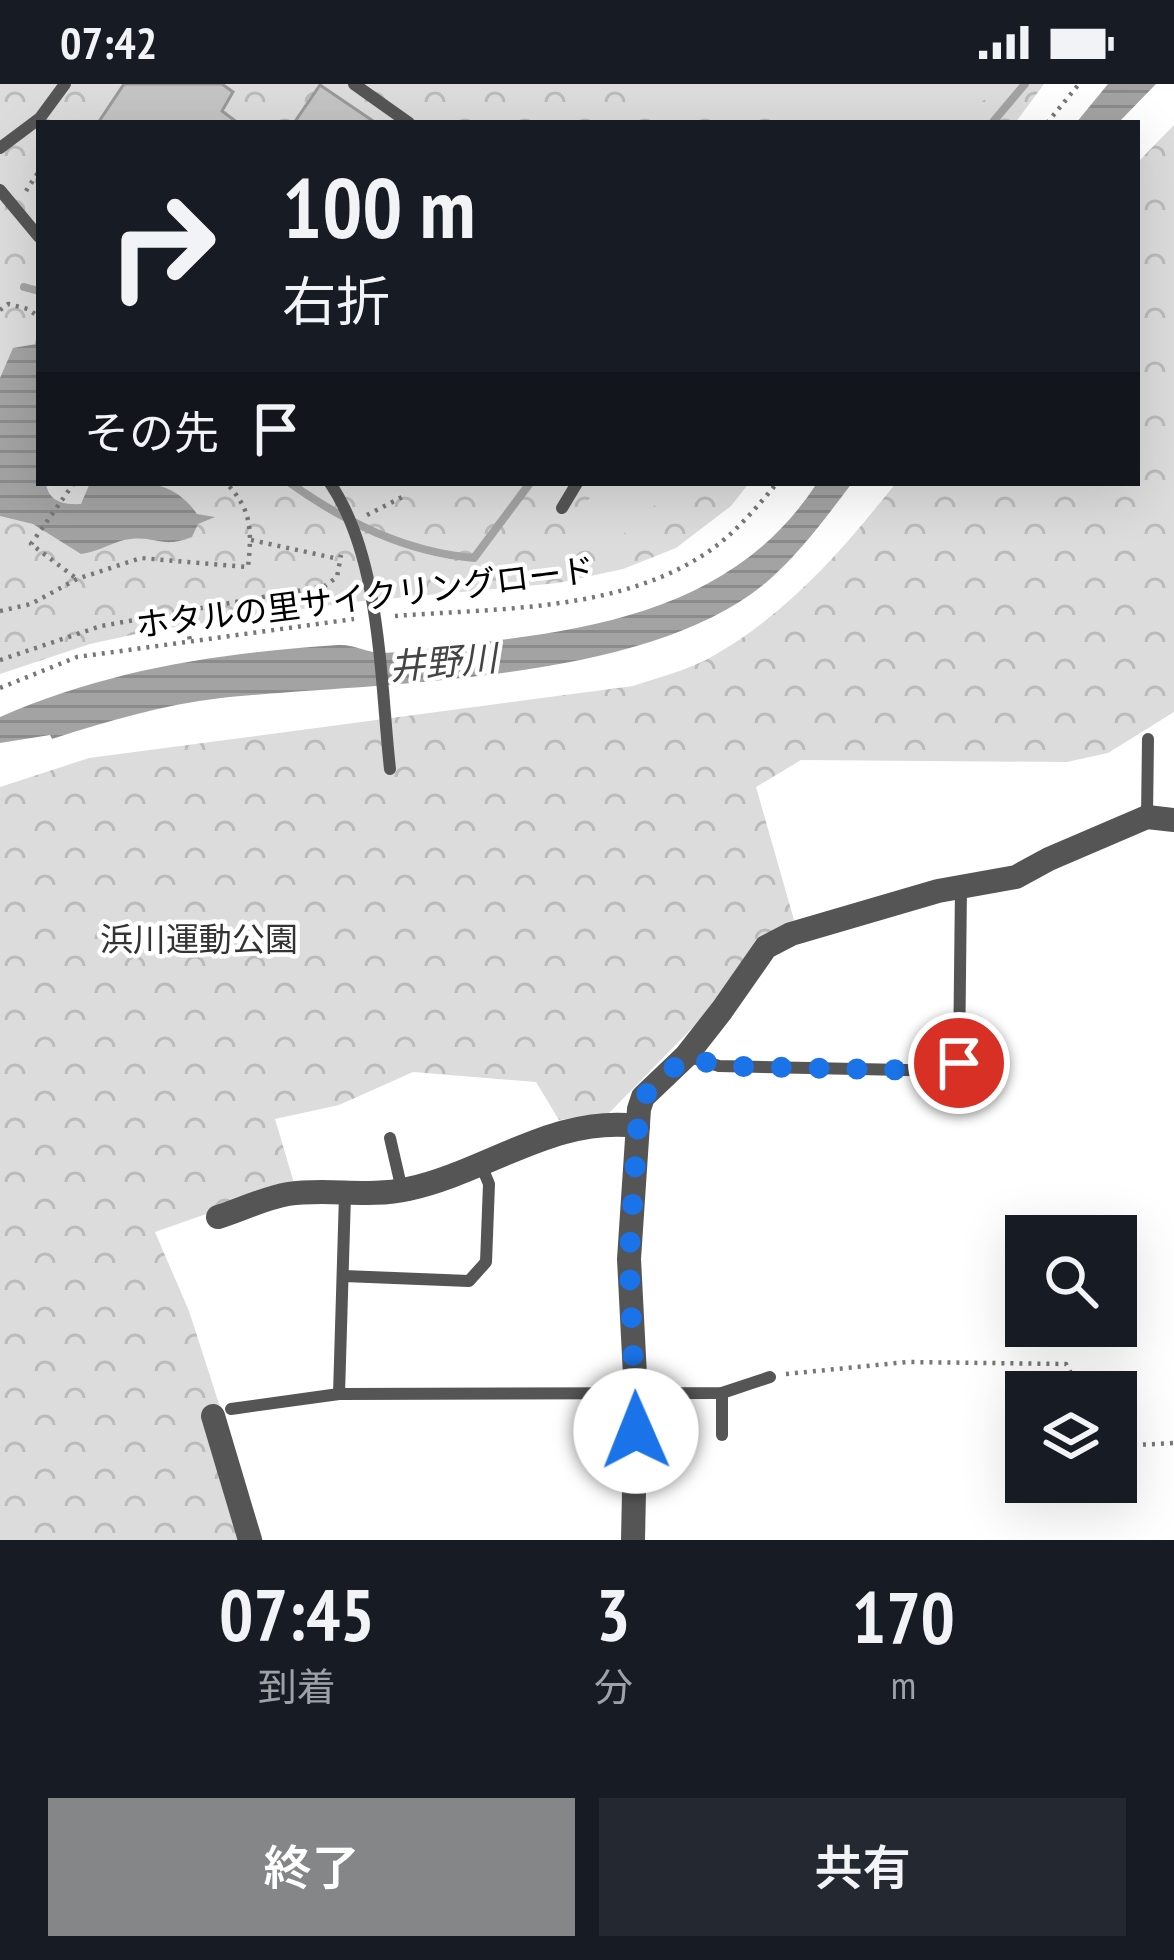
<!DOCTYPE html>
<html lang="ja">
<meta charset="utf-8">
<style>
:root{--surface:#171b24;--page:#242831;--text:#f1f3f6;--muted:#9ea1a6;--accent:#858687}
body{margin:0;font-family:"PT Sans Narrow","Noto Sans JP",sans-serif;background:var(--page);color:var(--text);height:100vh;display:flex;flex-direction:column;font-size:45px;white-space:nowrap}
*{box-sizing:border-box;margin:0}
p{font-size:39px;color:var(--muted)}
.icon{flex:none;width:66px;height:66px;fill:none;stroke:currentColor;stroke-width:2;stroke-linecap:round;stroke-linejoin:round}
.map{position:relative;height:1456px;overflow:hidden}
.sheet{display:flex;flex-direction:column;background:var(--surface);flex:1}
.sheet>*{flex:none}
.top-card{position:absolute;left:36px;top:36px;width:1104px;height:366px;border-radius:0px;box-shadow:0 12px 48px #0002;background:#171b24;color:var(--text);overflow:hidden}
.controls{position:absolute;left:1005px;top:1131px;display:grid;gap:24px}
.controls a{display:grid;place-items:center;width:132px;height:132px;border-radius:0px;background:var(--surface);box-shadow:0 12px 48px #0002;font-size:60px}
.pin{position:absolute;display:grid;place-items:center;width:102px;height:102px;color:#fff;margin:-51px;border:6px solid #fff;border-radius:50%;box-shadow:0 3px 12px #0007}
.me{position:absolute;width:132px;margin:-66px;rotate:359deg;stroke-linejoin:round;filter:drop-shadow(0 0 9px #0008)}
.turn{display:flex;align-items:center;gap:42px;height:252px;padding:0 48px;font-size:54px}
.turn .icon{width:156px;height:156px;stroke-width:2.5}
.turn b{display:block;font-size:84px;line-height:102px}
.then{display:flex;align-items:center;height:114px;padding:0 48px;background:#0003;gap:24px;font-size:45px}
.eta{display:flex;justify-content:space-evenly;align-items:center;height:204px;text-align:center}
.eta b{font-size:72px;font-weight:600;line-height:84px}
.cta{display:flex;gap:24px;margin-top:auto;padding:24px 48px}
.cta a{flex:1;height:138px;border-radius:0px;background:var(--accent);color:#fff;font-size:48px;font-weight:600;line-height:138px;text-align:center}
.cta a+a{background:var(--page);color:var(--text)}
.status{display:flex;justify-content:space-between;align-items:center;height:84px;padding:0 60px;background:var(--surface);direction:ltr}
.status svg{height:33px;fill:currentColor}
.map>svg:first-child{display:block}
.park{fill:url(#park-crowns)}
.pitch{fill:#dcdcdc}
.water{fill:url(#water-rules)}
.lines{fill:none;stroke-linecap:round;stroke-linejoin:round}
.stream{stroke:#a3a3a3;stroke-width:8}
.building{fill:#c4c4c4;stroke:#999;stroke-width:3}
.path{stroke:#777;stroke-width:4.5;stroke-dasharray:3 6;stroke-linecap:butt}
.service{stroke:#555;stroke-width:12}
.minor{stroke:#555;stroke-width:24}
.route{stroke:#1a73e8;stroke-width:21;stroke-dasharray:0 37.8}
.labels{text-anchor:middle;stroke-width:9;stroke-linejoin:round;paint-order:stroke}
.street-label{font-size:33px;fill:#000;stroke:#fff}
.park-label{font-size:33px;fill:#333;stroke:#fff}
.water-label{font-size:36px;font-style:italic;fill:#444;stroke:#fff}
</style>
<div class="status"><b>07:42</b><svg viewBox="0 0 49 12"><path d="M0 12V9h3v3zM5 12V6h3v6zM10 12V3h3v9zM15 12V0h3v12zM26 1h20v11H26zM47 4h2v5h-2z"/></svg></div>
<div class="map">
<svg width="1174" height="1456" viewBox="0 0 1174 1456">
<defs>
<pattern id="park-crowns" width="20" height="18" patternUnits="userSpaceOnUse" patternTransform="scale(3)"><rect width="20" height="18" fill="#dcdcdc"/><path d="M2 6a3 3 0 1 1 6 0M12 15a3 3 0 1 1 6 0" fill="none" stroke="#bbb"/></pattern>
<pattern id="water-rules" width="6" height="5" patternUnits="userSpaceOnUse" patternTransform="scale(3)"><rect width="6" height="5" fill="#a3a3a3"/><path d="M0 2.5h6" fill="none" stroke="#8b8b8b"/></pattern>
</defs>
<rect width="100%" height="100%" fill="#fff"/>
<!-- park -->
<g class="park">
<polygon points="0,0 1044,0 1015,39 39,39 39,399 749,399 731,422 676,464 623,485 558,499 353,518 150,547 90,560 0,590"/>
<path d="M1174,41V628L1108,669L1067,678L801,676L756,703L794,836L761,853L698,938L609,1029L559,1036L536,998L413,988L339,1021L275,1035L294,1099L155,1148L189,1227L263,1456H0V703L89,674L633,602C659,593 689,586 713,572C788,529 842,467 896,399H1137V79Z"/>
</g>
<!-- pitch -->
<g class="pitch">
<polygon points="650,0 1009,0 948,39 795,39 746,21 658,27"/>
<polygon points="606,399 679,399 607,465 600,466 570,439 573,430"/>
</g>
<!-- water -->
<g class="water">
<polygon points="1108,0 1156,0 1118,39 1076,39"/>
<path d="M36,260L39,261V399H46C48,418 65,421 81,420L90,399C132,399 170,390 197,430L215,433L198,440L192,453C162,465 157,452 131,455C115,456 99,468 81,470L33,440L0,432V294L13,264Z"/>
<path d="M817,399H852C827,432 800,469 769,496C649,601 375,598 221,614C162,621 108,637 52,655L50,651L0,659V633C110,585 219,569 338,561C354,560 367,569 383,569C416,568 450,561 483,558C612,543 741,517 817,399Z"/>
</g>
<g class="lines">
<!-- stream -->
<g class="stream">
<polyline points="992,39 1025,0"/>
<polyline points="24,203 39,207"/>
<path d="M290,399C345,438 405,468 474,474L530,399"/>
</g>
</g>
<!-- building -->
<g class="building">
<polygon points="124,0 222,0 233,8 222,27 238,39 98,39"/>
<polygon points="320,1 376,39 294,39"/>
</g>
<g class="lines">
<!-- path -->
<g class="path">
<polyline points="1047,39 1079,0"/>
<polyline points="26,107 39,87"/>
<polyline points="0,226 8,220 28,225 39,233"/>
<polyline points="74,399 31,460 77,495"/>
<polyline points="367,431 404,412"/>
<polyline points="251,456 339,475"/>
<polyline points="183,526 190,556"/>
<path d="M0,527L31,520L77,495L141,474L248,483C252,447 252,425 226,399"/>
<path d="M395,532C498,524 624,528 712,465C736,448 758,422 777,399"/>
<polyline points="0,576 101,542 325,502 337,493 341,471"/>
<polyline points="0,604 77,573 354,535"/>
<polyline points="786,1290 907,1278 1066,1280 1081,1308"/>
<polyline points="1116,1362 1174,1359"/>
</g>
<!-- service -->
<g class="service">
<polyline points="354,0 409,39"/>
<polyline points="0,64 40,34 65,0"/>
<polyline points="0,106 39,153"/>
<path d="M330,399C381,474 380,595 390,685"/>
<polyline points="562,424 577,399"/>
<polyline points="1147,733 1148,655"/>
<polyline points="687,972 719,982 952,987 959,979 961,803"/>
<polyline points="390,1054 402,1106"/>
<polyline points="344,1192 469,1197 486,1178 489,1100 481,1081"/>
<polyline points="722,1309 722,1351"/>
<polyline points="339,1310 345,1111"/>
<polyline points="231,1325 339,1310 722,1309 770,1293"/>
</g>
<!-- minor -->
<g class="minor">
<path d="M218,1133C240,1126 265,1114 288,1110C327,1104 369,1114 408,1105C487,1088 554,1031 638,1042"/>
<polyline points="213,1332 250,1456"/>
<polyline points="633,1456 636,1311 629,1175 639,1025 643,1013 686,972 722,926 766,863 791,850 938,807 1016,793 1049,775 1147,733 1174,736"/>
</g>
</g>
<g class="lines">
<!-- route -->
<polyline class="route" points="636,1347 629,1175 639,1025 643,1013 686,972 719,982 952,987 959,979"/>
</g>
<g class="labels">
<!-- street labels -->
<g class="street-label">
<text transform="translate(365 513) rotate(-7)" y="12">ホタルの里サイクリングロード</text>
</g>
<!-- park labels -->
<g class="park-label">
<text x="199" y="867">浜川運動公園</text>
</g>
<!-- water labels -->
<g class="water-label">
<text transform="translate(443 578) rotate(-5)" y="13">井野川</text>
</g>
</g>
</svg>
<div class="controls">
<a><svg class="icon" aria-label="search" viewBox="0 0 24 24"><circle cx="10" cy="10" r="6"/><path d="M15 15l6 6"/></svg></a>
<a><svg class="icon" aria-label="layers" viewBox="0 0 24 24"><path d="M12 4l9 5-9 5-9-5zM3 14l9 5 9-5"/></svg></a>
</div>
<div class="pin" style="left:959px;top:979px;background:#d93025"><svg class="icon" aria-label="arrive" viewBox="0 0 24 24"><path d="M6 21V4h12l-3 4 3 4H6"/></svg></div>
<svg class="me" style="left:636px;top:1347px" viewBox="-20 -20 40 40"><circle r="19" fill="#fff"/><path d="M0-13L10 11 0 6-10 11z" fill="#1a73e8"/></svg>
<div class="top-card">
<div class="turn"><svg class="icon" aria-label="right" viewBox="0 0 24 24"><path d="M7 20v-9h11M14 6l5 5-5 5"/></svg><div><b>100 m</b>右折</div></div>
<div class="then">その先<svg class="icon" aria-label="arrive" viewBox="0 0 24 24"><path d="M6 21V4h12l-3 4 3 4H6"/></svg></div>
</div>
</div>
<section class="sheet">
<div class="eta">
<div><b>07:45</b><p>到着</p></div>
<div><b>3</b><p>分</p></div>
<div><b>170</b><p>m</p></div>
</div>
<div class="cta"><a>終了</a><a>共有</a></div>
</section>
